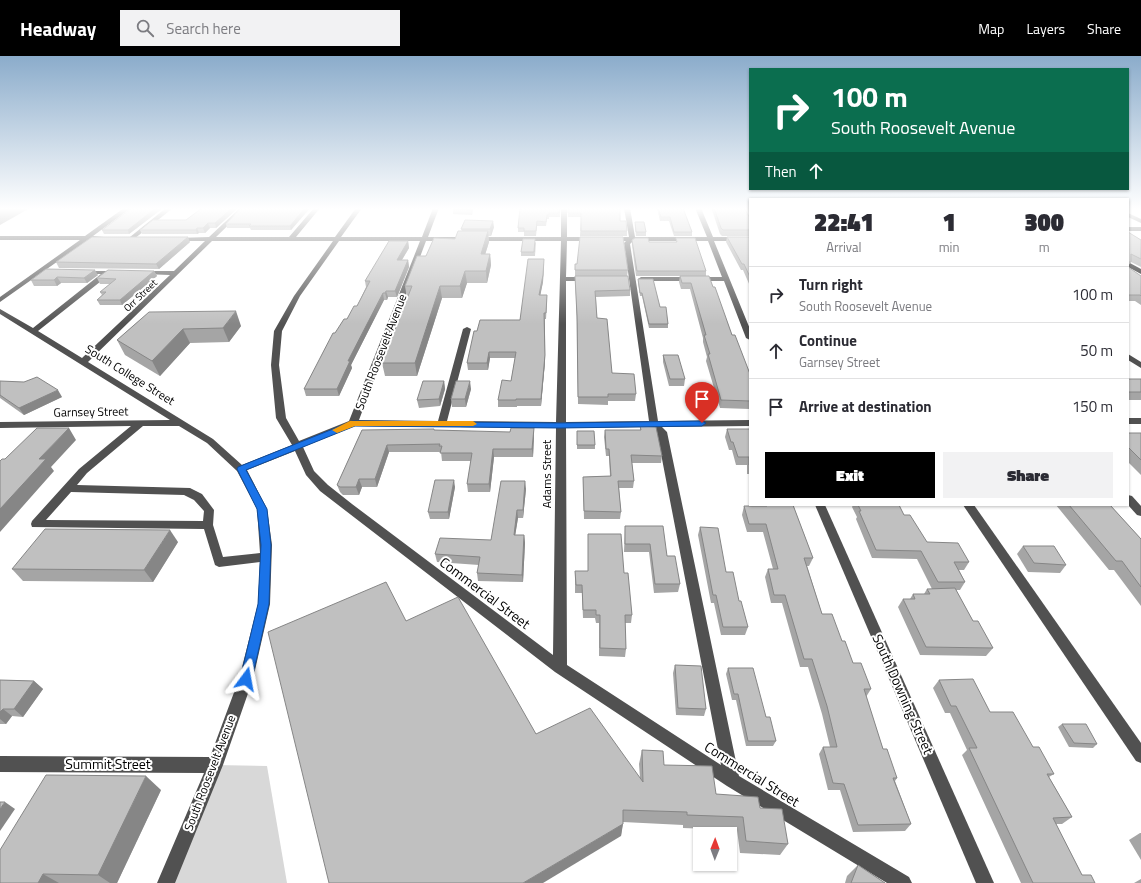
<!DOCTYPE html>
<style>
:root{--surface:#fff;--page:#f2f2f3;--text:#2b2b33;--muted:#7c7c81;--line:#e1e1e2;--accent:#000}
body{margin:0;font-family:"Titillium Web",sans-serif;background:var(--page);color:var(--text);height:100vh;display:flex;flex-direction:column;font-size:15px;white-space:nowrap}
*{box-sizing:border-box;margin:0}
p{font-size:13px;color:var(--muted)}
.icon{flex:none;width:22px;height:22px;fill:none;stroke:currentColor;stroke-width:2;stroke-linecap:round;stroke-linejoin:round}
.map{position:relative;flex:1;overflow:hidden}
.side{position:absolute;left:749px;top:142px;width:380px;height:308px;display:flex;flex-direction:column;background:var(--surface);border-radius:0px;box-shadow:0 1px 3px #0004}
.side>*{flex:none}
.hud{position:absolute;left:749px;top:12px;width:380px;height:122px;border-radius:0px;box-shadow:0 1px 3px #0004;background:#0b6e4f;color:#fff;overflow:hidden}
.needle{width:26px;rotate:1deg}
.controls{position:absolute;left:693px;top:771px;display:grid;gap:8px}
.controls a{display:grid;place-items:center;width:44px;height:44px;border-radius:0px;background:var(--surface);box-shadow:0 1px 3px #0004;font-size:20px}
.pin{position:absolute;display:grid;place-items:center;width:34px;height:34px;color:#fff;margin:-41px -17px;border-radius:50% 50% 50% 0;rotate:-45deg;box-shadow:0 0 4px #0007}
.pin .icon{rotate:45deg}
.me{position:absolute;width:44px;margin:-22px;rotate:13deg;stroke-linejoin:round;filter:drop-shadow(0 0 3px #0008)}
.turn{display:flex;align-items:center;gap:14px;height:84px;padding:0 16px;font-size:18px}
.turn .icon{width:52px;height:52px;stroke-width:2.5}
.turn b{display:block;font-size:28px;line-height:34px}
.then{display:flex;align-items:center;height:38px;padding:0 16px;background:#0003;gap:8px;font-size:15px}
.eta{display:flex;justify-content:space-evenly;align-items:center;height:68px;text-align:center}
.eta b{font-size:24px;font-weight:800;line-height:28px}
.action{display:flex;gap:8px;margin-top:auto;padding:8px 16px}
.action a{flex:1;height:46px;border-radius:0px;background:var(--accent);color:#fff;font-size:16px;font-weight:800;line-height:46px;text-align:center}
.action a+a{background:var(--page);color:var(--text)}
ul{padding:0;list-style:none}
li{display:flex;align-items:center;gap:12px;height:56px;padding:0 16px;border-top:1px solid var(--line)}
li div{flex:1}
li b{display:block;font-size:15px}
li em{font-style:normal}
header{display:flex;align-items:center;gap:24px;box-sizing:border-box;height:56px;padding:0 20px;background:var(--accent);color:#fff}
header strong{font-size:19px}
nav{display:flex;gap:22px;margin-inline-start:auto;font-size:14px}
.search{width:280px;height:36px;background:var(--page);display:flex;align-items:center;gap:10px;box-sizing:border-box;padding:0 14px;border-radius:0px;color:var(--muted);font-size:15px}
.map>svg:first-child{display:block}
.green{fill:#d8d8d8}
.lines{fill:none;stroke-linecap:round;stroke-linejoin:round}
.minor{fill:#515151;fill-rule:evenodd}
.major{fill:#000;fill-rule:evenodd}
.wall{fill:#a5a5a5}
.shaded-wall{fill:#868686}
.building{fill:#c0c0c0;stroke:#868686}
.route{fill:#1a73e8;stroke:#114b97}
.slow{fill:#f59e0b}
.labels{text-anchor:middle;stroke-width:4;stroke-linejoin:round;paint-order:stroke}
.far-street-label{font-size:10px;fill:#000;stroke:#fff}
.street-label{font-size:12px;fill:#000;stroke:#fff}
.near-street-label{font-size:14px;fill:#000;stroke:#fff}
</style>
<header>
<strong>Headway</strong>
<div class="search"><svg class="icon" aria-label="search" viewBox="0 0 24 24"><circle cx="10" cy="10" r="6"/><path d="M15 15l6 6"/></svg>Search here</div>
<nav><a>Map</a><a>Layers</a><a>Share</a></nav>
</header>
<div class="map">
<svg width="1141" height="827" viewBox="0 0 1141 827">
<rect width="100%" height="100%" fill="#fff"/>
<!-- green -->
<polygon class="green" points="215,709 267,710 287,827 166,827"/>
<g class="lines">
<!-- minor -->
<g class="minor">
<polygon points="124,152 131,152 93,180 104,181 104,183 88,184 0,246 0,241 80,184 0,184 0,180 85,180"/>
<polygon points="166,152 173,152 134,183 130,183 130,181"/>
<path d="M240,152H246L216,181H289L314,152H320L296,181H335L356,152H362L341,181H422L433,152H439L428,181H561V152H567V181H592L595,183L592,185H567L566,221H589L592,223L589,225H566V366L649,365L624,187L626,185H610L607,183L610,181H629L624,152H630L635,181H707L695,152H701L713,181H750V185H714L750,273V284L746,282L724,225H641L638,223L641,221H722L708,185H633L630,188L658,365L750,364V370L662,371L667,376L739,720L909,821L912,827H887L727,730L555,616L320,435L306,419L295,395L247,414L267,453L272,489L270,548L253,623L223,709L175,827H157L204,717L0,716V700L210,701L239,623L258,548L260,506L219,511L215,509L204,473L32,471L31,468L32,465L79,413L131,370L0,372V366L170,364L0,258V253L33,272L101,218H83L80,216L81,215H121V217L110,218L38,275L82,302L170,219L143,218L140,216L141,215H174L205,185H176L173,183L174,182L209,181ZM212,185H333L294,240L274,275L271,309L276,362L292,389L242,409L213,383L88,306ZM339,185H420L349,365L299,385L286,362L279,309L282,275L300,240ZM426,185H561L556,366L447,365L471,273L467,271L463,273L438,365L359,364ZM143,370H179L207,387L237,415L257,453L260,497L223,501L213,469L214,454L202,438L190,432L77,429L87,417ZM354,370L556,372L553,599L352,448L328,429L314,415L303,391ZM652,371L657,377L721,709L567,609L566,372ZM71,436L184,439L194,444L204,455L203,465L46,464Z"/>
<polygon points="1128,157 1141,163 1141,167 1128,161"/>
<rect x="1128" y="171" width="13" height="4"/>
<polygon points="1128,298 1141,306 1141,312 1128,304"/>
<rect x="1128" y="362" width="13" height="6"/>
<polygon points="1128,439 1132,440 1141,450 1141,460 1137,459 1128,449"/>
<polygon points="815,449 825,449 994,827 976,827"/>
<polygon points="963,449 974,449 1141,687 1141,707 1136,705"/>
</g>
<!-- major -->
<polygon class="major" points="1128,206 1141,213 1141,218 1128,211"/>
</g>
<!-- wall -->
<g class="wall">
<polygon points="132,152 163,152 129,178 104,178 102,174"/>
<polygon points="202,152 238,152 216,172 210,172 205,177 199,177 197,178 142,178 140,174 186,164"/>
<polygon points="241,152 310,152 291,174 251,174 250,172 227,172 226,168"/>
<polygon points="453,152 473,152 472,159 453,158"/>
<polygon points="560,152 560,161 549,161 549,163 547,163 546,170 537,170 536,180 524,180 524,176 518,176 518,172"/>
<polygon points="568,152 620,165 627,175 627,180 580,180 581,161 568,161"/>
<polygon points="657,152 683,152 692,176 692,180 674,180 669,165 660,165"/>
<polygon points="711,152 744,152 750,162 750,180 722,180 720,178 713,157"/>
<polygon points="635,166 646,176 646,180 636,180 635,170"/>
<polygon points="494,171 491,180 488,180 489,186 485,198 490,198 491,209 487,227 467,227 462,242 442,242 417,320 385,320 382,307 408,242 407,242 405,230 426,200 455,183 462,175 461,173"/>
<polygon points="1128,176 1141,184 1141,211 1131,206 1128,210"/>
<polygon points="727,181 750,181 750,230 743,214 741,214 726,186"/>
<polygon points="676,182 706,215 706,220 636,220 632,189 632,184 649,186 676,186"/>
<polygon points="408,185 409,192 402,204 408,204 409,211 397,241 388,241 387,244 384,244 351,309 352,312 339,340 306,340 304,333 335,277 347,263 357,250 366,231 365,225"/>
<polygon points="190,186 159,213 59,212 56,206"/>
<polygon points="536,186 535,200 521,200 521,196"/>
<polygon points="575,208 628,214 627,220 575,220"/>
<polygon points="544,209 543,226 540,239 547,239 547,246 546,263 545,263 545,306 541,350 517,350 517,351 498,351 498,344 511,325 515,302 490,302 488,314 468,314 467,307 477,275 520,264"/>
<polygon points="1128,211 1141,220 1141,249 1135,245 1128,245"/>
<polygon points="46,213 98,219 87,227 61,227 57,230 34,230 31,224"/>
<polygon points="154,215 157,220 122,249 100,249 97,244 102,239 100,236 110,228 100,228 97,222"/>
<polygon points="575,220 630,234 630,240 596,241 597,262 612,317 636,338 635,345 608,345 608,349 578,348 577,266"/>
<polygon points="680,220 713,231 732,279 750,318 750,353 720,352 706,305 707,301 703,286 703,282 690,233 681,233 679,226"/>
<polygon points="638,223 660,251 668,268 668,272 649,272 642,240 640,240 638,226"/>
<polygon points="149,256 241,270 229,286 190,287 160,320 125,299 117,284"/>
<polygon points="663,299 685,323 684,330 669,330 663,306"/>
<rect x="1128" y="323" width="13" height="21"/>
<polygon points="0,325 62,341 24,359 0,342"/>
<polygon points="444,325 445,333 440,350 419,352 417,344"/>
<polygon points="471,333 466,351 452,351 451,343"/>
<polygon points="640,370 662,400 661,407 632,407 634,425 633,432 619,432 621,456 620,463 584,463 583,421 610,420 609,400 606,400 604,381 605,374 640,374"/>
<polygon points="727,373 750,373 750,418 747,418 747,409 736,409 732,394 729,394 725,381"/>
<polygon points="362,374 435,374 534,379 533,401 494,401 490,436 468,436 467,428 471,405 442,405 441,396 389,396 377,431 362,431 359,439 343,439 340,436 337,429"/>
<polygon points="577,375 595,389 595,393 577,393"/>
<polygon points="1128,377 1141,377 1141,419 1128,406"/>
<polygon points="455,431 449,463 430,463 428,456"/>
<polygon points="526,433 523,462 518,462 515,479 524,479 525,487 523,526 478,525 477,517 479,509 437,506 435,498 491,484"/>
<polygon points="762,449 793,449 813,502 809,510 807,510 822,558 842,585 853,607 871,633 866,641 883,693 897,722 895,725 911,768 905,775 853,776 840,734 828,734 819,698 823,691 830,691 822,658 808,611 800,611 782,547 771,547 765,521 768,513 773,513 763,476 747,476 742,459 744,450 763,450"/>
<polygon points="853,449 899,449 904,459 927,486 969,506 964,514 959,514 965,526 960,534 956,534 973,565 993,592 986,600 920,599 898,551 903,543 910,543 913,538 924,538 927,533 932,533 917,503 872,502 856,463 857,461 852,451"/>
<polygon points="1056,449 1110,449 1141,483 1141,550 1114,514 1109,514"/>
<polygon points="625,470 667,500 680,528 678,536 654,537 649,496 624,496"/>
<polygon points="700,471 726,516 748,571 745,579 721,579 714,547 711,547 698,479"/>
<polygon points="588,478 624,517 632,559 631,567 625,567 626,593 625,601 599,600 599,567 596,567 595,562 583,562 582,537 575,537 575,515 588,515"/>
<polygon points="178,486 153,526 23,525 12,513"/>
<polygon points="1023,490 1066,509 1060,517 1028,516 1017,498"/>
<polygon points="406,565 536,678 640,722 639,708 642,694 664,709 716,738 760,752 788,788 780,799 740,797 737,774 683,772 683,769 623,766 621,780"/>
<polygon points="675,609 706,653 704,660 676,659 673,617"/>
<polygon points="728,612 766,661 776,685 773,690 746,690 736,644 732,644 726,618"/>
<polygon points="0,624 34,625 43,633 23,661 12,660 6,668 0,668"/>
<polygon points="939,624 990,656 1033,691 1054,718 1049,721 1072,761 1062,768 1056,768 1082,819 1095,827 1021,827 962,699 967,694 950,657 945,657 933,632"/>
<polygon points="1062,668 1097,688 1093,692 1069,691 1058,671"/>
<polygon points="161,734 117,827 0,827"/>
<polygon points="1140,777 1141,777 1141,804 1129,784"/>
<polygon points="858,809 885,827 845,827 847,820"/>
<polygon points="1141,823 1141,827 1134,827"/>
</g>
<!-- shaded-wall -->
<g class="shaded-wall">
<polygon points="2,152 30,152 0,169 0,153"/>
<polygon points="156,152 163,152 129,178 128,174"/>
<polygon points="232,152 238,152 216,172 215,167"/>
<polygon points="305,152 310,152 291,174 290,170"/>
<polygon points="472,152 473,152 472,159 471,154"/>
<polygon points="493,165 494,171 491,180 490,173"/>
<polygon points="208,167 210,172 205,177 203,172"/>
<polygon points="197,172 199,177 197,178 196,174"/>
<polygon points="488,175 489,186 482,209 481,198"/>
<polygon points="188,181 190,186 159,213 156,208"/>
<polygon points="408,185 409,192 398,210 397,204"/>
<polygon points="490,198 491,209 487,227 486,215"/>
<polygon points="544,203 543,226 539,246 539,239"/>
<polygon points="408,204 409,211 397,241 395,235"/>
<polygon points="95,214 98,219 87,227 84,222"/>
<polygon points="154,215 157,220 122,249 120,244"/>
<polygon points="465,215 467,227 462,242 460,230"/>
<polygon points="57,221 61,227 57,230 54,224"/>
<polygon points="440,230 442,242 417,320 415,307"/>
<polygon points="386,235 388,241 387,244 385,237"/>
<polygon points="383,237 384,244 351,309 352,312 339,340 337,333 348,305"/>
<polygon points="236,255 241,270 229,286 223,272"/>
<polygon points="545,263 545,306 541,350 541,343"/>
<polygon points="183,273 190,287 160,320 152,305"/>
<polygon points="489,296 490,302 488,314 487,307"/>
<polygon points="444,325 445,333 440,350 439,343"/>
<polygon points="470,325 471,333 466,351 465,343"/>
<polygon points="58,334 62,341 24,359 19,352"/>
<polygon points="69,372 76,384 51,411 54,415 0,476 0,453 39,403"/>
<polygon points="534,372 534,379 533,401 532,393"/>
<polygon points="387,389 389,396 377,431 375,423"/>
<polygon points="493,393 494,401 490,436 489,428"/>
<polygon points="359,423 362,431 359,439 356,431"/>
<polygon points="454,424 455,431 449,463 448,456"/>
<polygon points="525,425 526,433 523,462 523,454"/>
<polygon points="517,454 518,462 514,487 514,479"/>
<polygon points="170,474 178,486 153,526 144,514"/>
<polygon points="524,479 525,487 523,526 522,519"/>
<polygon points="34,625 43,633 23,661 14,653"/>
<polygon points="3,653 12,660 6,668 0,663 0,656"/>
<polygon points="146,720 161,734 117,827 110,827 98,819"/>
<polygon points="5,746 15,753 0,775 0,753"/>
<polygon points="623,768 621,780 543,827 523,827"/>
<polygon points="43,818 59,827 38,827"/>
</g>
<!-- building -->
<g class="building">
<polygon points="132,152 156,152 128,174 102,174"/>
<polygon points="202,152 232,152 215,167 208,167 203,172 197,172 196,174 140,174 153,164 186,164"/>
<polygon points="241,152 305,152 290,170 249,170 251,168 226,168"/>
<polygon points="453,152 472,152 471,154 452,153"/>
<polygon points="520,152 560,152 559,157 549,157 549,159 547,159 546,166 537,165 536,175 524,175 524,172 518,172"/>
<polygon points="568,152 620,152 620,165 626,165 627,175 581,175 581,157 568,157"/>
<polygon points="658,152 683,152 692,176 674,176 670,161 661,161"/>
<polygon points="714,152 744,152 750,162 750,174 723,174 721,172"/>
<polygon points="465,164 493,165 490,173 461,173"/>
<polygon points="635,166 644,166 646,176 636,176"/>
<polygon points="458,175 488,175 481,198 490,198 486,215 465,215 460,230 440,230 415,307 382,307 412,230 405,230 417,200 426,200 434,182 455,183"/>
<polygon points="1128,176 1141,184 1141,203 1131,198 1131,206 1128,206"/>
<polygon points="92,181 188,181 156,208 56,206"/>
<polygon points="580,181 623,181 628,214 575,214 575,208 577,208"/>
<polygon points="727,181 750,181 750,221 744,208 742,208"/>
<polygon points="635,182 648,182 649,186 677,186 676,182 695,182 706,215 637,215 632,184"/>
<polygon points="523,183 535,183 534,196 521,196"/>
<polygon points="389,185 408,185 397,204 408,204 395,235 386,235 385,237 383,237 348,305 350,305 337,333 304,333 333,277 335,277 344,263 347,263 354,250 357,250 370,225 365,225"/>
<polygon points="528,203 544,203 543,219 539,239 547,239 546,257 544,257 545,299 541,343 516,343 516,344 498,344 502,324 511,325 516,296 489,296 487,307 467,307 474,275 477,275 480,264 520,264"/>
<polygon points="1128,211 1141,220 1141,240 1140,239 1128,239"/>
<polygon points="46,213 95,214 84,222 57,221 54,224 31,224"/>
<polygon points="108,214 154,215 120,244 97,244 106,236 100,236 116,223 97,222"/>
<polygon points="575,220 628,220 630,234 595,235 597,262 607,263 612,317 634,318 636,338 608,338 608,341 578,341 577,260"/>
<polygon points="680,220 709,220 713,231 715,231 732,279 735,279 750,318 750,345 721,344 708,298 710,298 704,279 706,279 691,227 682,227"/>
<polygon points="638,223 653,223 660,251 666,251 668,268 649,268 642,237 640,237"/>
<polygon points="236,255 223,272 183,273 152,305 117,284 149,256"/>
<polygon points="663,299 678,299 685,323 670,323"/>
<polygon points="37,321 58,334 19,352 0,339 0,325 24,326"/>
<rect x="1128" y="323" width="13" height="13"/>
<polygon points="423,325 444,325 439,343 417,344"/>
<polygon points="456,325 470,325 465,343 451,343"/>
<polygon points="640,370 656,371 662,400 631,399 634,425 618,425 621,456 584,455 583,421 611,420 609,393 606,393 605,374 641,374"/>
<polygon points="37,372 69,372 39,403 46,403 0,453 0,405 2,403 5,403"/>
<polygon points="511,372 534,372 532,393 493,393 489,428 467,428 472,397 440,397 442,390 439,390 440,388 387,389 375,423 359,423 356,431 340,431 337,429 362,374 434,373 434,374 510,376"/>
<polygon points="727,373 750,373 750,409 749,409 749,401 738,401 733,386 731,386"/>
<polygon points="577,375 594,375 595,389 577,389"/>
<polygon points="1128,377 1141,377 1141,404 1128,391"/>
<polygon points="435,424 454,424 448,456 428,456"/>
<polygon points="501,425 525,425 523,454 517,454 514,479 524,479 522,519 477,517 480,501 435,498 440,482 491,484"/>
<polygon points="767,449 793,449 813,502 804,502 822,558 832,558 842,585 845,585 853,607 861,607 871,633 864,633 883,693 887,693 897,722 893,722 911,768 858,769 844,728 833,727 823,691 837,691 827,650 812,603 804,603 785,539 774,539 768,513 778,513 766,468 749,468 744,450 767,450"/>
<polygon points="858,449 899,449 904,459 910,459 927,486 958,487 969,506 954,506 965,526 938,526 921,495 876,494 859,455 861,455"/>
<polygon points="1069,449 1110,449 1141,483 1141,531 1122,505 1116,505"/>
<polygon points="625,470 663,470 667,500 675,500 680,528 655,528 650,488 625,488"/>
<polygon points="700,471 718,472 726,516 733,516 739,545 741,545 748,571 723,571 716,539 713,539"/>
<polygon points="45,473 170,474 144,514 12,513"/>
<polygon points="588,478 621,478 624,517 628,517 632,559 625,559 626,593 600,592 600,559 596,559 596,554 583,554 582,529 576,529 575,515 588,515"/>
<polygon points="1023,490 1054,490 1066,509 1034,507"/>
<polygon points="386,526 406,565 458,541 536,678 590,652 643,726 642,694 663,695 664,709 712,710 716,738 758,741 760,752 782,753 788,788 746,785 743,761 687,759 687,756 623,754 623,768 523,827 329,827 268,576"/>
<polygon points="955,532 973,565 978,565 993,592 926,591 903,543 915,543 913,538 930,538 927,533"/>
<polygon points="675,609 701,610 706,653 678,652"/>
<polygon points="728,612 753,612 766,661 770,661 776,685 748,685 738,638 734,638"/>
<polygon points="973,623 990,656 1013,656 1033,691 1039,691 1054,718 1047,718 1072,761 1053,762 1082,819 1091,819 1095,827 1033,827 969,692 977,692 956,650 951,650 939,624"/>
<polygon points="0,624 34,625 14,653 3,653 0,656"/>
<polygon points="1062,668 1086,668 1097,688 1074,687"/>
<polygon points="46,719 146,720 98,819 43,818 38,827 0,827 0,794"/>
<polygon points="0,746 5,746 0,753"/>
<polygon points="858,809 885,827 851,827"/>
</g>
<!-- sky -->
<linearGradient id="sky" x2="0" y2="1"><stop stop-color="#8baccb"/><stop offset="0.57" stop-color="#fff"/><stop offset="1" stop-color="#fff" stop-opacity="0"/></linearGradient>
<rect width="1141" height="268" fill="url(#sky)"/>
<!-- route -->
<polygon class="route" points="353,365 560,367 702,365 706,367 702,370 560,372 355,370 246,414 267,453 271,489 269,548 252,623 250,627 246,628 242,627 240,623 258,548 261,489 257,453 237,413 238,411"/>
<!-- slow -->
<polygon class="slow" points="350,365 473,365 477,368 473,370 355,370 337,377 332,374"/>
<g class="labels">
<!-- far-street labels -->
<g class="far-street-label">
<text transform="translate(140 239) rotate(-44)" y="4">Orr Street</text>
</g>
<!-- street labels -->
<g class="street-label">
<text transform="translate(381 296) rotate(-69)" y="4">South Roosevelt Avenue</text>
<text transform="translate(130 319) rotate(32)" y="4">South College Street</text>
<text transform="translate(91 356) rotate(-1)" y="4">Garnsey Street</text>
<text transform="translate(547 418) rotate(-90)" y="4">Adams Street</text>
<text transform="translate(210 717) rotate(-69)" y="4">South Roosevelt Avenue</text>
</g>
<!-- near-street labels -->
<g class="near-street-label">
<text transform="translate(485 537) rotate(37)" y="5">Commercial Street</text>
<text transform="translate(903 638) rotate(66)" y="5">South Downing Street</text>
<text x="108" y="713">Summit Street</text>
<text transform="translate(752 718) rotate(32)" y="5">Commercial Street</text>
</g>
</g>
</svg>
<div class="controls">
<a><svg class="needle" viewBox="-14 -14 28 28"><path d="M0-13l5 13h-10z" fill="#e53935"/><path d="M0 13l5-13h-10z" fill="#7c7c81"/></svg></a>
</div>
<div class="pin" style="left:702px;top:367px;background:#d93025"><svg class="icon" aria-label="arrive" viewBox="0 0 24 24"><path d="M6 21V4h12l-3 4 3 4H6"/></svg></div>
<svg class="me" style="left:246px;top:623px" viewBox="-20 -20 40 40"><path d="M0-17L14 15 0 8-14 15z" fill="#1a73e8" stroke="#fff" stroke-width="4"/></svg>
<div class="hud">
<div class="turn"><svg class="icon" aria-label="right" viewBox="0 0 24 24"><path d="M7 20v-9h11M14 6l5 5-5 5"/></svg><div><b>100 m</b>South Roosevelt Avenue</div></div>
<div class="then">Then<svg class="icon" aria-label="ahead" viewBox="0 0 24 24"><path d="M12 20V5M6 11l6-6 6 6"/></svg></div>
</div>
<section class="side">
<div class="eta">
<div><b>22:41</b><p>Arrival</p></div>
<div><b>1</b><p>min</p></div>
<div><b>300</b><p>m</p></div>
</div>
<ul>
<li><svg class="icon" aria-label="right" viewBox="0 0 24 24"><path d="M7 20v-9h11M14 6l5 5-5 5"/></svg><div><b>Turn right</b><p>South Roosevelt Avenue</p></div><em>100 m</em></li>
<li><svg class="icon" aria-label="ahead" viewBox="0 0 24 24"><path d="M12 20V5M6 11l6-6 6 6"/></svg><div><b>Continue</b><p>Garnsey Street</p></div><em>50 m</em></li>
<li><svg class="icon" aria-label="arrive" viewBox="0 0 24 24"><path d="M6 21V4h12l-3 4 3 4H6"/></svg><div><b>Arrive at destination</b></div><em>150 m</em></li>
</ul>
<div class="action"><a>Exit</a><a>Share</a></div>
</section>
</div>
